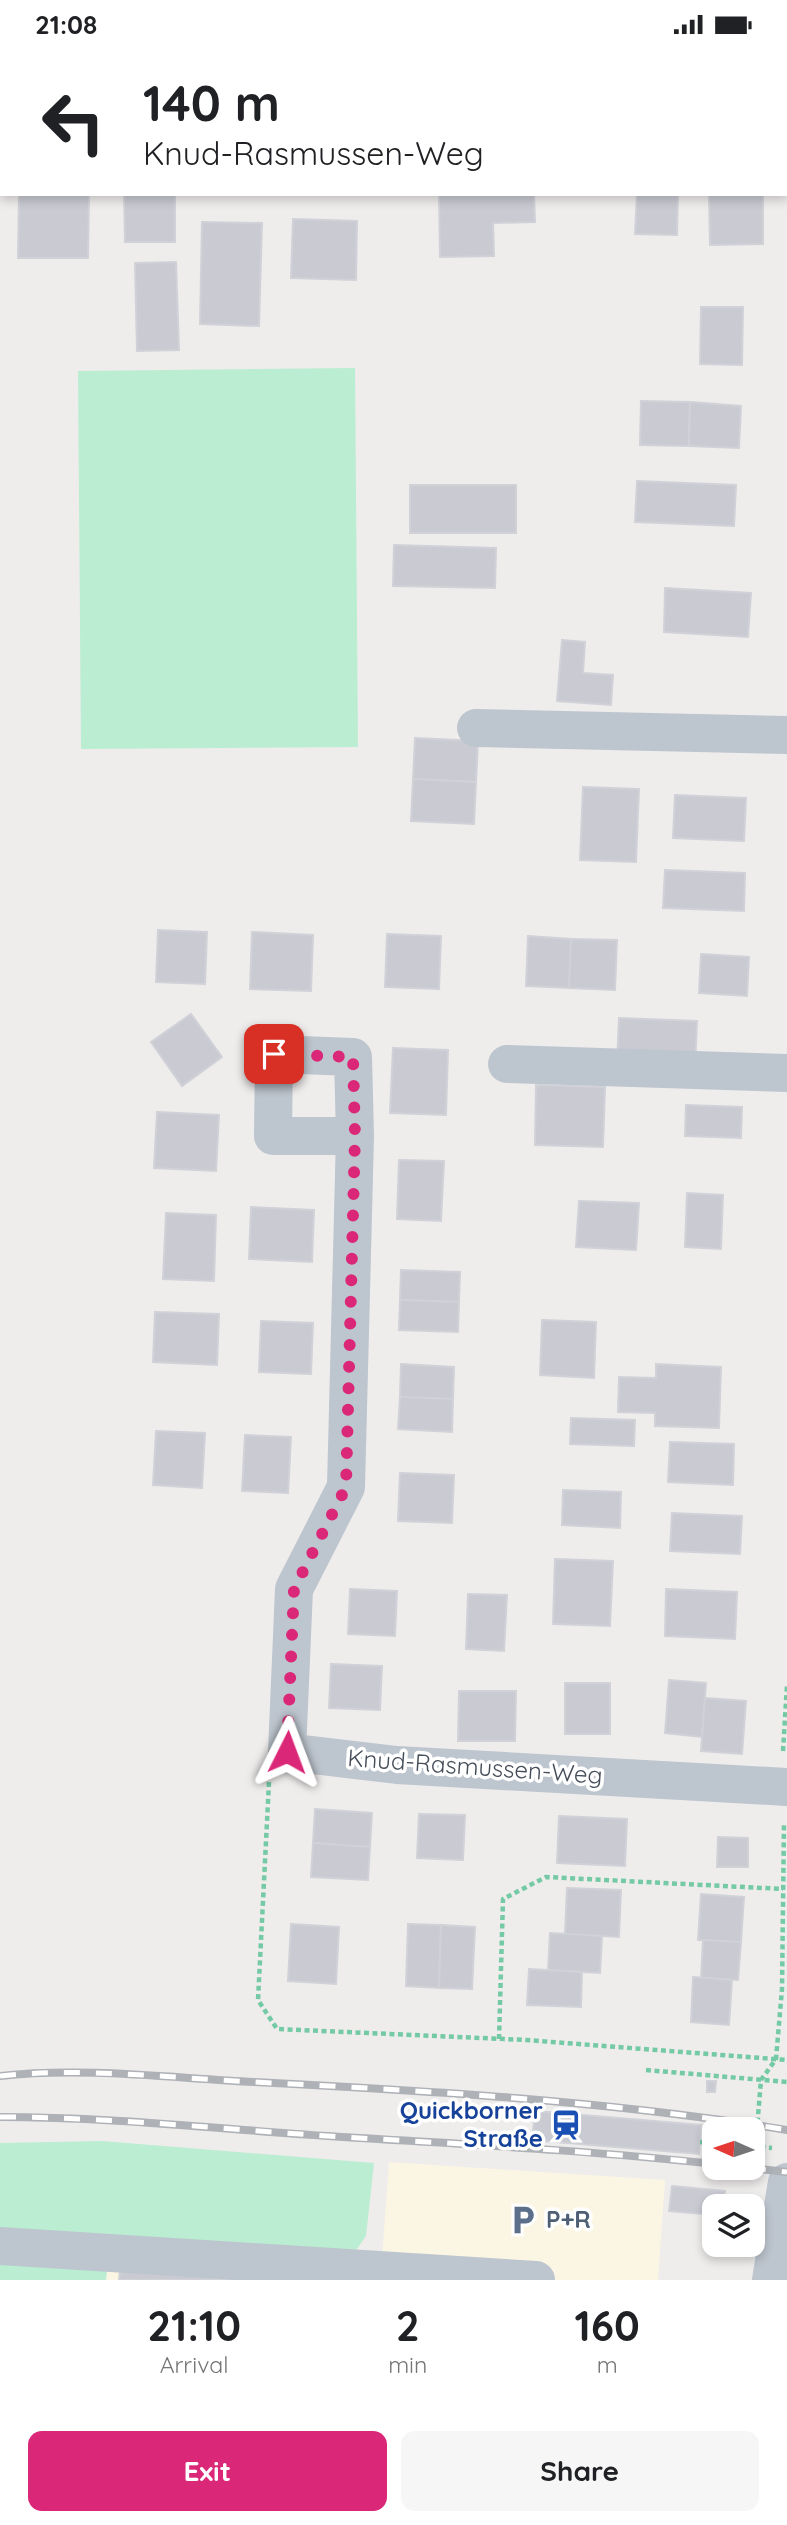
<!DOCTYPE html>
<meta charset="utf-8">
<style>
:root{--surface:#fff;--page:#f6f6f6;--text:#202124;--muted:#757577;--accent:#db2777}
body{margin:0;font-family:Quicksand,sans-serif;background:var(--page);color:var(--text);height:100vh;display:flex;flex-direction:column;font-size:26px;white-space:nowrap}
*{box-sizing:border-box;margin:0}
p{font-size:23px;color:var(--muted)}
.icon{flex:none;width:38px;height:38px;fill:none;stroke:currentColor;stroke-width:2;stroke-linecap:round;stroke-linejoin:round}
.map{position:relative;height:2231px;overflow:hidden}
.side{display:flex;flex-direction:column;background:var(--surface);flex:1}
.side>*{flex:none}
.banner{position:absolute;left:0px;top:0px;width:788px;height:147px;box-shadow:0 4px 10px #0003;background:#fff;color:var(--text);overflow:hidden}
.needle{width:46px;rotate:273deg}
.fabs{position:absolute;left:702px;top:2068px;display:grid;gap:14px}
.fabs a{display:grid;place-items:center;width:63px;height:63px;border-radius:14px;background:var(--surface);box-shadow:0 4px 10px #0003;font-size:35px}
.pin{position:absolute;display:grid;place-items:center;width:60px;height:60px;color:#fff;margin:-30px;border-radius:14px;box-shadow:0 4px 10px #0006}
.me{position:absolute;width:77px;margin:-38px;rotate:3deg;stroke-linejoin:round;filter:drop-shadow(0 0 5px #0008)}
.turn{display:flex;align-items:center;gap:24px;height:147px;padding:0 28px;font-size:32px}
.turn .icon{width:91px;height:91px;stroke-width:2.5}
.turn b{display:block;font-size:49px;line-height:60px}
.eta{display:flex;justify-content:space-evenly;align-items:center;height:119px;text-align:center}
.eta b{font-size:42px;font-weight:800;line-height:49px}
.button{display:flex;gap:14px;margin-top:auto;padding:14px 28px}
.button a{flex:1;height:80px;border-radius:14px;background:var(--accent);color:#fff;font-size:28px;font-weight:800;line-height:80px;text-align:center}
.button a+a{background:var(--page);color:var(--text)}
.status{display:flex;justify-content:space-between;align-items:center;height:49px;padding:0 35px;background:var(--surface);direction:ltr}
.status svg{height:19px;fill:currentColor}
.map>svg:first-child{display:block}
.commercial{fill:#fbf6e4}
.green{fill:#baedd1}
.building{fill:#c9cad2;stroke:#d0d2d8;stroke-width:2}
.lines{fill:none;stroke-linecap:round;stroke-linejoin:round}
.path{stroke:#73caa5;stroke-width:4.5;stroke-dasharray:5 3.5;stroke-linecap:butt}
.minor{stroke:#bdc5ce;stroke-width:38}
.rail-casing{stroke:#aeb1b6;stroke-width:8}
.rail{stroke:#fff;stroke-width:5;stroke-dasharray:16;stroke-linecap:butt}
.route{stroke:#db2777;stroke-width:12;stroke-dasharray:0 21.6}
.labels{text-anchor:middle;stroke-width:7;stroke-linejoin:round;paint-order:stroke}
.street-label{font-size:24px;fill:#454e59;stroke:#fff}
.transit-label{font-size:24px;font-weight:bold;fill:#164399;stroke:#fff;text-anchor:end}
.service-label{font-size:24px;font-weight:bold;fill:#4e5e75;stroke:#fff;text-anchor:start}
</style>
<div class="status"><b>21:08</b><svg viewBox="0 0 49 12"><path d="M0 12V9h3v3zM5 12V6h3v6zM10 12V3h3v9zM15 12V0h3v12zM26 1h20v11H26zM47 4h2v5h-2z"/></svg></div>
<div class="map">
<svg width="787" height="2231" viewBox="0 0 787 2231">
<rect width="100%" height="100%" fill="#efecec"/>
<!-- commercial -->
<polygon class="commercial" points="389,2113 665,2131 658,2231 106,2231 108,2212 382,2210"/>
<!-- green -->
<g class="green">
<polygon points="355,319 358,698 81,700 78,322"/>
<polygon points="102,2092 374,2114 366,2187 352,2207 110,2193 106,2231 0,2231 0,2094"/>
</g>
<!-- building -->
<g class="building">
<rect x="603" y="0" width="42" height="2"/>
<rect x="660" y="0" width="58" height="2"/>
<polygon points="19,145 89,145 88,209 18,209"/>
<polygon points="124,145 175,145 175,193 125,193"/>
<polygon points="439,145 534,145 535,173 493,174 494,207 440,208"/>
<polygon points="637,145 678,145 677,186 635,185"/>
<polygon points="709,145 763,145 763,195 710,196"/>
<polygon points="293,170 357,172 356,231 291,229"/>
<polygon points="202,173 262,174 259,277 200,275"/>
<polygon points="176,213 179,301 137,302 135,214"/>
<polygon points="701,258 743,258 742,316 700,315"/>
<polygon points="641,352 690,353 689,397 640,396"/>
<polygon points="690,353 741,357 739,399 689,397"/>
<polygon points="637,432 736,436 734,477 635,473"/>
<rect x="410" y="436" width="106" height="48"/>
<polygon points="394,496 496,499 495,539 393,537"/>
<polygon points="665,539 751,544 748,588 664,583"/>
<polygon points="562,591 585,593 583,624 613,626 611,656 557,652"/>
<polygon points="415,689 478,692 476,733 413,730"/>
<polygon points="413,730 476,733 474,775 411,772"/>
<polygon points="583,738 639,740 636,813 580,811"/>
<polygon points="675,746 746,749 744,792 673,789"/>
<polygon points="665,821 745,824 744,862 663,859"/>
<polygon points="158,881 207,883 205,935 156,933"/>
<polygon points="252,883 313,886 311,942 250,940"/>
<polygon points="387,885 441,887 439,940 385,938"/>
<polygon points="528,887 571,890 569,939 526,937"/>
<polygon points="571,890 617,891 615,941 569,939"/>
<polygon points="701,905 749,908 747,947 699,944"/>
<polygon points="191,965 222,1008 182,1037 151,993"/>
<polygon points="619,969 697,972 695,1019 617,1015"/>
<polygon points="393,999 448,1001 446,1066 390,1064"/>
<polygon points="536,1036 605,1038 603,1098 535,1096"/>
<polygon points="686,1056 742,1058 741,1089 685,1087"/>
<polygon points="157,1063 219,1066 216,1122 154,1119"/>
<polygon points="399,1111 444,1112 441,1172 397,1170"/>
<polygon points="687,1144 723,1146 721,1200 685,1198"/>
<polygon points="579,1152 639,1154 636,1201 576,1198"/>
<polygon points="251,1158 314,1161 312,1213 249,1210"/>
<polygon points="166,1164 216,1166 214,1232 163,1230"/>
<polygon points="401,1221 460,1223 459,1253 400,1251"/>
<polygon points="400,1251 459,1253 458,1283 399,1281"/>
<polygon points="155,1263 219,1265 217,1316 153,1313"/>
<polygon points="542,1271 596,1273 594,1329 540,1326"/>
<polygon points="261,1272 313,1274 311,1325 259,1323"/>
<polygon points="401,1315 454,1318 453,1350 400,1348"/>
<polygon points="656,1315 721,1318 719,1379 655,1377 655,1364 618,1363 619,1328 656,1329"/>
<polygon points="400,1348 453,1350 452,1383 398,1380"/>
<polygon points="571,1369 635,1371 634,1397 570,1395"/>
<polygon points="156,1382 205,1384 202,1439 153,1436"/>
<polygon points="245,1386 291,1388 288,1444 242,1442"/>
<polygon points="670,1393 734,1395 733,1436 668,1433"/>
<polygon points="400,1424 454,1426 452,1474 398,1472"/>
<polygon points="563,1441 621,1443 620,1479 562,1476"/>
<polygon points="672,1464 742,1467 740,1505 670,1502"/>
<polygon points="555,1510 613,1512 610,1577 553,1575"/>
<polygon points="350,1540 397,1542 395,1587 348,1585"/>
<polygon points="666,1540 737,1543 735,1590 665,1587"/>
<polygon points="468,1545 507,1546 504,1602 466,1600"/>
<polygon points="331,1615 382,1617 380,1661 329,1659"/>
<polygon points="669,1631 706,1634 702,1688 665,1684"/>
<rect x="565" y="1634" width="45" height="51"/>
<polygon points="459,1642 516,1642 515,1692 458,1692"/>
<polygon points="705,1649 746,1652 742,1705 701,1702"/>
<polygon points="315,1760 372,1764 370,1798 313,1794"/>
<polygon points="419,1765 465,1766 463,1811 417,1809"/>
<polygon points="559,1767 627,1770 625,1817 557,1814"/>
<polygon points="718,1788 748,1789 748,1818 717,1818"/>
<polygon points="313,1794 370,1798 368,1831 311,1828"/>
<polygon points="567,1839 621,1841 619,1888 565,1885"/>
<polygon points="701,1845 744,1848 741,1893 698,1891"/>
<polygon points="291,1875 339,1878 336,1935 288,1932"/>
<polygon points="408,1875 441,1876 439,1939 406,1937"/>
<polygon points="441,1876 475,1878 472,1940 439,1939"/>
<polygon points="550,1884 602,1887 600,1924 548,1921"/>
<polygon points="703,1891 741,1893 738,1931 701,1929"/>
<polygon points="529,1920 582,1923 581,1958 527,1956"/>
<polygon points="693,1928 732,1931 729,1976 691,1973"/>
<polygon points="707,2032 716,2032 715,2043 707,2043"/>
<polygon points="535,2062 701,2076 699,2105 532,2091"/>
<polygon points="672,2137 725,2142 724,2158 714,2158 714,2166 669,2162"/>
<polygon points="120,2222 245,2231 119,2231"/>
</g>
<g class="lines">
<!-- path -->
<g class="path">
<polyline points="783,1702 787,1636"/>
<polyline points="269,1733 258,1951 277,1980 526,1991 787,2011"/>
<polyline points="499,1990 503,1850 546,1828 783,1840"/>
<polyline points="646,2021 787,2033"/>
<polyline points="700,2093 714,2094"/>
<polyline points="752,2097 772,2099"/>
<polyline points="754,2116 761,2031 776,2010 782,1940 784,1773"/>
</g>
<!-- minor -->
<g class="minor">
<polyline points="786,0 787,4"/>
<polyline points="195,2 195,0"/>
<polyline points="476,679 787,686"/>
<polyline points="507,1015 787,1024"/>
<polyline points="355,1087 273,1087 274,1005 353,1008 355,1087 346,1438 294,1540 287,1703 397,1716 787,1738"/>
<polyline points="0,2197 536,2231"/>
<polyline points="771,2231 787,2133"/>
</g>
<!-- rail casing -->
<g class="rail-casing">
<g id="rail">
<path d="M0,2027C84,2018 170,2029 254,2033C432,2042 611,2052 787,2081"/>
<path d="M0,2068C110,2068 219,2080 328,2087C457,2095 586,2101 714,2115"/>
<polyline points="750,2119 787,2123"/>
</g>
</g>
<!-- rail -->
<use href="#rail" class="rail"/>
</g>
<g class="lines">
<!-- route -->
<polyline class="route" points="274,1005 353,1008 355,1087 346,1438 294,1540 287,1703"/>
</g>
<!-- icons -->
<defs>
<g id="station-bare" transform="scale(2.415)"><path d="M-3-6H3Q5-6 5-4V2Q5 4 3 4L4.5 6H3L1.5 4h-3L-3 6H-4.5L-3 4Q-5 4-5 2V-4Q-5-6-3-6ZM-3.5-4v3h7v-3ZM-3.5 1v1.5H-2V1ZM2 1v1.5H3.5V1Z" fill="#1a4fb4" stroke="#fff" stroke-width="2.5" paint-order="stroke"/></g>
<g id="parking-bare" transform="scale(2.415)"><path d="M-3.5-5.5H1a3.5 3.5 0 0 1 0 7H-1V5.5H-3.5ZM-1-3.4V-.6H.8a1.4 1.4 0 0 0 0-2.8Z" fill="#5c6f8a" stroke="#fff" stroke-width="2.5" paint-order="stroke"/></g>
</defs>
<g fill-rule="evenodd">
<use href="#station-bare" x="566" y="2076"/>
<use href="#parking-bare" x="523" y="2171"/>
</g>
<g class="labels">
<!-- street labels -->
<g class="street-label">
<text transform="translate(475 1718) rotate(4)" y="8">Knud-Rasmussen-Weg</text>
</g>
<!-- transit labels -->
<g class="transit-label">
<text x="543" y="2070">Quickborner<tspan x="543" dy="28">Straße</tspan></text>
</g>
<!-- service labels -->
<g class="service-label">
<text x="546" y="2179">P+R</text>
</g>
</g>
</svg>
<div class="fabs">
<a><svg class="needle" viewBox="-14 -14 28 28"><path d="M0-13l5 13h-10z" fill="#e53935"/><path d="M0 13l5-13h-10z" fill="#757577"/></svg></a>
<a><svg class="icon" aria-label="layers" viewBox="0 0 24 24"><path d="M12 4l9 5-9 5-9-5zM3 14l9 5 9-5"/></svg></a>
</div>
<div class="pin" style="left:274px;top:1005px;background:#d93025"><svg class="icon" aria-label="arrive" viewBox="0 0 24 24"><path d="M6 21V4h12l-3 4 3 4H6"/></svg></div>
<svg class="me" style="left:287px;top:1703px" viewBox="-20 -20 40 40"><path d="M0-17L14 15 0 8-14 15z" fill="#db2777" stroke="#fff" stroke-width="4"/></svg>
<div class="banner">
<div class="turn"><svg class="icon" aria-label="left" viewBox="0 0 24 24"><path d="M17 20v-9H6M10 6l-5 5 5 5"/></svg><div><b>140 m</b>Knud-Rasmussen-Weg</div></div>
</div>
</div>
<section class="side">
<div class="eta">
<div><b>21:10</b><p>Arrival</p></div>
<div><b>2</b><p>min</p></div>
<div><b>160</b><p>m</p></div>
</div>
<div class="button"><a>Exit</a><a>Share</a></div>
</section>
